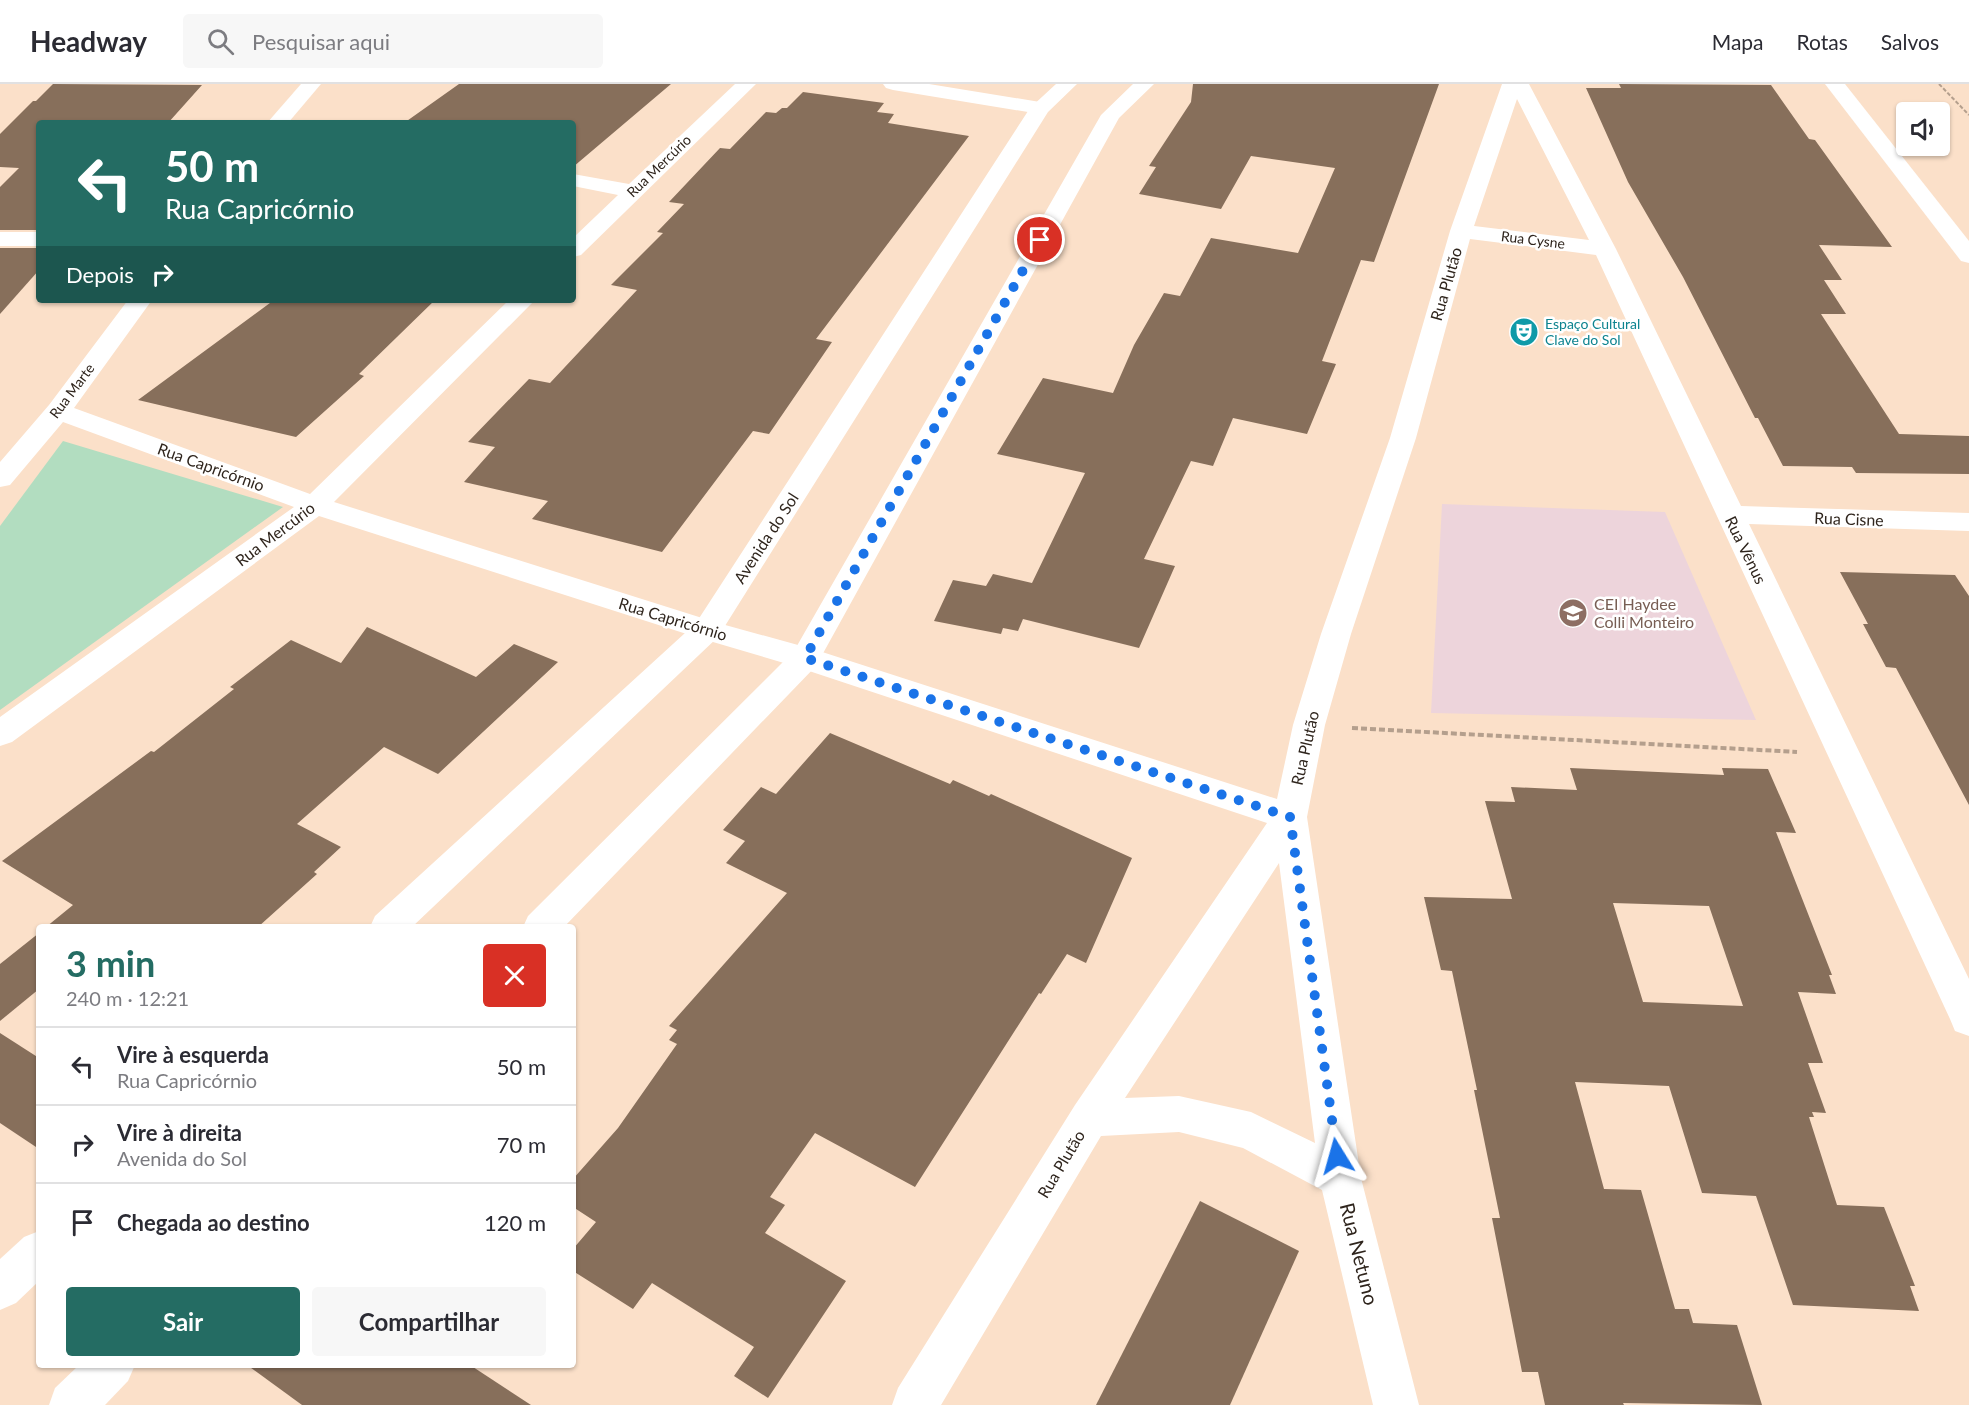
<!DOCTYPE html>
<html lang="pt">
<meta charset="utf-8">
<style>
:root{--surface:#fff;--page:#f7f7f7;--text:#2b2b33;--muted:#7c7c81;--line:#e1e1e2;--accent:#246c63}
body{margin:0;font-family:Lato,sans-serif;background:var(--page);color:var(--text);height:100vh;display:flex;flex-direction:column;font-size:22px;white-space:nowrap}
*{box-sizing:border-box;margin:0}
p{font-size:20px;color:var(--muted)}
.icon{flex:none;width:33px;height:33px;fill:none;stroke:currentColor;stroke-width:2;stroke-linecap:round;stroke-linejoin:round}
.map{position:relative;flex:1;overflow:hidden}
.drawer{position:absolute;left:36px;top:840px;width:540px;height:444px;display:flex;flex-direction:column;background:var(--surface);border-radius:6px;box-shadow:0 2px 4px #0004}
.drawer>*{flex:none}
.banner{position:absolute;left:36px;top:36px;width:540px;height:183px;border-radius:6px;box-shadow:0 2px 4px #0004;background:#246c63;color:#fff;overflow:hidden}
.controls{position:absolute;left:1896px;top:18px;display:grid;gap:12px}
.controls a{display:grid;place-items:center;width:54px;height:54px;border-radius:6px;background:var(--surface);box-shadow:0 2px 4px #0004;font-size:30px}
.pin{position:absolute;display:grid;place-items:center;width:51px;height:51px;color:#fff;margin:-26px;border:3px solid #fff;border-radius:50%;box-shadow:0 2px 6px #0007}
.me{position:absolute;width:66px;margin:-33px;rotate:352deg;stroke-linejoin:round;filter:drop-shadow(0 0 4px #0008)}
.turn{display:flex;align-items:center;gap:21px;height:126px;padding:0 30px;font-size:27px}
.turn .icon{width:78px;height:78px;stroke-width:2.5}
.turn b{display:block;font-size:42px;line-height:51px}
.then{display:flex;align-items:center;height:57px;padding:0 30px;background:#0003;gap:12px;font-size:22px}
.round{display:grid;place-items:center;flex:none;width:63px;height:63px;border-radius:6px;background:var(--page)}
.headline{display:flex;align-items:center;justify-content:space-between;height:102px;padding:0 30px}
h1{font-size:36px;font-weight:700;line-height:45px;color:var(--accent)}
.primary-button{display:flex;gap:12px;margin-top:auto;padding:12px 30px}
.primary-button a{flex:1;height:69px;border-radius:6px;background:var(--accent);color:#fff;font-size:24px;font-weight:700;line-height:69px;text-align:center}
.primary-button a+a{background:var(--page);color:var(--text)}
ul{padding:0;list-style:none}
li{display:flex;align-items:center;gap:18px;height:78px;padding:0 30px;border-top:2px solid var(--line)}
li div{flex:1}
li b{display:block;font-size:22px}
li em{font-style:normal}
header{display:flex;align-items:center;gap:36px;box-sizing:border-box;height:84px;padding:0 30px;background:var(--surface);border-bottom:2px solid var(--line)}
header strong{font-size:28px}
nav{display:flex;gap:33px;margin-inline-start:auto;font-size:21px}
.search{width:420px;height:54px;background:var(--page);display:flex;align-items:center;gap:15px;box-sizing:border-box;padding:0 21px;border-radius:6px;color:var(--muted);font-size:22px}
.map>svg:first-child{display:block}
.education{fill:#edd4db}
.green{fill:#b2ddc0}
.building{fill:#876f5b;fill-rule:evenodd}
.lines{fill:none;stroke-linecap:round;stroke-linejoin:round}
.path-far1{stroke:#b49f8d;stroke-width:2;stroke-dasharray:4 2;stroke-linecap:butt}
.path{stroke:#b49f8d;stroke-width:4;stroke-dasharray:6 3;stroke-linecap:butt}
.minor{fill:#fff;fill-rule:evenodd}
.tertiary{fill:#fff;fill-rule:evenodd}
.primary{fill:#fff;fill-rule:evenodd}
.route{stroke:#1a73e8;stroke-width:10;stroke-dasharray:0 18}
.labels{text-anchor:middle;stroke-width:5;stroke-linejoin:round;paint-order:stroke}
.far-street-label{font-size:14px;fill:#2f251d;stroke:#fff}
.far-culture-label{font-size:14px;fill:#0d838f;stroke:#fff;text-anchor:start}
.street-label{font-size:16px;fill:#2f251d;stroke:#fff}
.education-label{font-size:16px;fill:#785e54;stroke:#fff;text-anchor:start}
.near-street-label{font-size:20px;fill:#2f251d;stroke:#fff}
</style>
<header>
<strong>Headway</strong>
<div class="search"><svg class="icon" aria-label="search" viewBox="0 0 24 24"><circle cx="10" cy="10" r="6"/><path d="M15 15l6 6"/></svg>Pesquisar aqui</div>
<nav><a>Mapa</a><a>Rotas</a><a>Salvos</a></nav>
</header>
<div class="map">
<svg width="1969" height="1321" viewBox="0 0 1969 1321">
<rect width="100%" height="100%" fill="#fbe0c9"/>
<!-- education -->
<polygon class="education" points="1442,420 1665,428 1756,636 1431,629"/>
<!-- green -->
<polygon class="green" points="63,357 283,423 0,626 0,442"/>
<!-- building -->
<g class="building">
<polygon points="53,0 202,1 168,39 39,39 39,146 0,146 0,103 19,84 0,83 0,50 33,17 36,17"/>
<polygon points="459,0 671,0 573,83 573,39 404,39"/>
<polygon points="1193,0 1439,0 1374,178 1361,176 1322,277 1336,280 1307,350 1233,334 1213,382 1191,377 1144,475 1175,482 1139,564 1023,535 1018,547 1003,544 1001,550 934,537 953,496 986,502 993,490 1032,499 1085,389 997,370 1043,294 1113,309 1134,261 1164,209 1180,212 1211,154 1298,169 1335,84 1251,72 1221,125 1139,110 1156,83 1149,82 1191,18"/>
<polygon points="1619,0 1771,1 1809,55 1815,56 1892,163 1819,161 1842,196 1824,196 1846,230 1821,230 1899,350 1969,352 1969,390 1856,389 1852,383 1783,382 1758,334 1755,334 1683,193 1628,98 1586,4 1621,4"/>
<polygon points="803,8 884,19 877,28 894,30 888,39 969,52 816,255 832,258 769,350 753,347 662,468 532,435 548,417 464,398 495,363 468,358 529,295 550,299 637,206 611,201 663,149 657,148 684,120 669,118 720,64 730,65 766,28 776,29 782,24 787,24"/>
<polygon points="0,164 39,164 39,186 0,230"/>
<polygon points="274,216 435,216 359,290 364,292 296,353 138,316"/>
<polygon points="1840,488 1955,491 1969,512 1969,721 1896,584 1886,583 1863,540 1868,540"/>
<polygon points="367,543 476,593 514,560 558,578 438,690 384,663 297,740 341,763 314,788 317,790 258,843 46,843 73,821 2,777 151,667 154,668 234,605 230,603 291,556 341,579"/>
<polygon points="830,649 950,700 953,696 989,712 991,710 1132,774 1086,879 1067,870 1041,910 1039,909 915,1103 815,1049 770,1113 785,1121 765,1149 846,1197 768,1314 734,1292 754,1263 652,1199 633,1225 573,1187 573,1165 596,1138 573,1123 573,1095 618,1044 677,960 669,956 677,946 669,942 787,809 726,779 745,757 723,746 761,703 776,710"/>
<path d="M1570,684L1724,691L1722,684L1768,685L1796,749L1776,748L1832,891H1829L1836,910L1798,908L1823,979H1808L1826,1029L1812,1028L1814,1033H1809L1837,1121L1884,1123L1915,1202H1910L1919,1227L1793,1221L1756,1112L1702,1109L1669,1002L1575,998L1604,1105L1641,1106L1675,1225H1689L1693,1239L1737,1241L1762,1321L1623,1319L1624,1321H1545L1538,1288H1522L1492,1134H1500L1474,1006H1477L1452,887L1441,886L1424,813L1512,815L1485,717L1515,718L1511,703L1577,706ZM1613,819L1709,822L1743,922L1643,918Z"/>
<polygon points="39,849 39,905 0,937 0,880"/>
<polygon points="0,949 39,974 39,1065 0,1039"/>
<polygon points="1200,1117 1299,1167 1230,1321 1096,1321"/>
<polygon points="247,1281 470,1281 531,1321 302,1321"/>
</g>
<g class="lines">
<!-- path-far1 -->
<polyline class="path-far1" points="1939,0 1969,31"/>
<!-- path -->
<polyline class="path" points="1352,644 1797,668"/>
<!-- minor -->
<g class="minor">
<polygon points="301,0 321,0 288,39 267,39"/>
<polygon points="735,0 756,0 581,171 573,173 573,154 618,111 573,102 573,90 629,100"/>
<polygon points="883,0 929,0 1040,18 1047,20 1050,24 1047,28 1040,30 893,6 886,4"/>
<path d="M1502,0H1529L1616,165L1741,422L1969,429V447L1749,440L1969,895V952L1955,947L1950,935L1596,171L1470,155L1416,354L1351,550L1325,641L1307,733L1361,1094L1419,1321H1373L1322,1106L1243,1064L1179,1048L1101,1052L941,1321H892L898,1304L1075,1021L1267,739L794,582L696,553L319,432L12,658L0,662V633L294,423L63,338L10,401L0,403V378L49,321L128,216H152L74,324L310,410L509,216H535L334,418L718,539L816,566L1277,715L1293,641L1321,550L1390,354L1450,147ZM1517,15L1589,156L1474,142ZM1279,779L1315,1059L1251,1028L1179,1012L1125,1014Z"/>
<rect x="0" y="148" width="39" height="14"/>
</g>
<!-- tertiary -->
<g class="tertiary">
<polygon points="1056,0 1077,0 1048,28 718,553 412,843 370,843 375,832 696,539 1030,24"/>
<polygon points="1133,0 1154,0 1119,34 816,582 564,843 523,843 528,832 794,567 1101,31"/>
<polygon points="39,1147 39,1197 16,1219 0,1226 0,1175 24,1153"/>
<polygon points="79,1281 135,1281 128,1297 105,1321 49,1321 55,1304"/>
</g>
<!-- primary -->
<polygon class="primary" points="1825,0 1845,0 1969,157 1969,179 1961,177"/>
</g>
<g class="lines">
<!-- route -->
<polyline class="route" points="1040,156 805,574 1290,733 1337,1072"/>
</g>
<!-- icons -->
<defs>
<g id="theatre-disc" transform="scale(1.5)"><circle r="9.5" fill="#0f9aa8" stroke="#fff"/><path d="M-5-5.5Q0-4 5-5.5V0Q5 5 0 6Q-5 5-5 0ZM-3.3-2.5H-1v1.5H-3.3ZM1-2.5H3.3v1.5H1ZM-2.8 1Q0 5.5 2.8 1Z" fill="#fff"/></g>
<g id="school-disc" transform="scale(1.5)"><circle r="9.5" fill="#8d6e63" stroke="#fff"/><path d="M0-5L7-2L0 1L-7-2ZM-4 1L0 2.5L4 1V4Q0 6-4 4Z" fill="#fff"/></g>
</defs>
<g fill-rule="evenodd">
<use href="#theatre-disc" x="1524" y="248"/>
<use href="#school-disc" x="1573" y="529"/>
</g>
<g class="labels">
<!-- far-street labels -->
<g class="far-street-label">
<text transform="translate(659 82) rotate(-44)" y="5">Rua Mercúrio</text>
<text transform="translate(1533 156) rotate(7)" y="5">Rua Cysne</text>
<text transform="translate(72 307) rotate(-53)" y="5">Rua Marte</text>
</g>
<!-- far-culture labels -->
<g class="far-culture-label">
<text x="1545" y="245">Espaço Cultural<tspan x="1545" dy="16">Clave do Sol</tspan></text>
</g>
<!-- street labels -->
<g class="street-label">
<text transform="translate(1446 200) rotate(-74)" y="6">Rua Plutão</text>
<text transform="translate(211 383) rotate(20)" y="6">Rua Capricórnio</text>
<text transform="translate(1849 435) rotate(2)" y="6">Rua Cisne</text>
<text transform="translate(275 450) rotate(-37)" y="6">Rua Mercúrio</text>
<text transform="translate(766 454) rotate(-57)" y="6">Avenida do Sol</text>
<text transform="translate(1746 466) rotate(64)" y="6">Rua Vênus</text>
<text transform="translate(673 535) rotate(17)" y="6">Rua Capricórnio</text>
<text transform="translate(1305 664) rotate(-77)" y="6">Rua Plutão</text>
<text transform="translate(1061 1080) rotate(-59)" y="6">Rua Plutão</text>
</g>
<!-- education labels -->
<g class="education-label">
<text x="1594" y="526">CEI Haydee<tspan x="1594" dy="18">Colli Monteiro</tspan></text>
</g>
<!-- near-street labels -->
<g class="near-street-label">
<text transform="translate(1359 1170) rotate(76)" y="7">Rua Netuno</text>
</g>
</g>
</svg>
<div class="controls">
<a><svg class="icon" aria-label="sound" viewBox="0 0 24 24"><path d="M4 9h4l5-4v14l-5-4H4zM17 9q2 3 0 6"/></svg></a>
</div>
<div class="pin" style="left:1040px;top:156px;background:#d93025"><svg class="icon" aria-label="arrive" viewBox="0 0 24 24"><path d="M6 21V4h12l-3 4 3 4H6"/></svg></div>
<svg class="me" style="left:1337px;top:1072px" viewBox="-20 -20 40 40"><path d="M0-17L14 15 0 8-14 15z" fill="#1a73e8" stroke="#fff" stroke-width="4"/></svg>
<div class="banner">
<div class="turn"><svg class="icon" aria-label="left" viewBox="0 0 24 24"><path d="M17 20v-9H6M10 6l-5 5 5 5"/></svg><div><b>50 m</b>Rua Capricórnio</div></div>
<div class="then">Depois<svg class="icon" aria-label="right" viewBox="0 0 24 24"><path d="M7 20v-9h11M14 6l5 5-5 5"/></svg></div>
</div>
<section class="drawer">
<div class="headline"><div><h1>3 min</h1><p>240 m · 12:21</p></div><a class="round" style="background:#d93025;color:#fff"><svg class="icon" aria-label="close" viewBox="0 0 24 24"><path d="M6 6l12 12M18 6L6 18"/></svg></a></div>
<ul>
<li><svg class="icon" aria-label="left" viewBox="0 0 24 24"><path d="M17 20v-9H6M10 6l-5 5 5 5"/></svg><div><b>Vire à esquerda</b><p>Rua Capricórnio</p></div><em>50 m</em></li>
<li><svg class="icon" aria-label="right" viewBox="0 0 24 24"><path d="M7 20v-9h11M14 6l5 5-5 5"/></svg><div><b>Vire à direita</b><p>Avenida do Sol</p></div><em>70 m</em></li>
<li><svg class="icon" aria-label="arrive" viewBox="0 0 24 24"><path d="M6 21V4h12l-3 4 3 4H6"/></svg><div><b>Chegada ao destino</b></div><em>120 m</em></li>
</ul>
<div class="primary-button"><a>Sair</a><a>Compartilhar</a></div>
</section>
</div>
